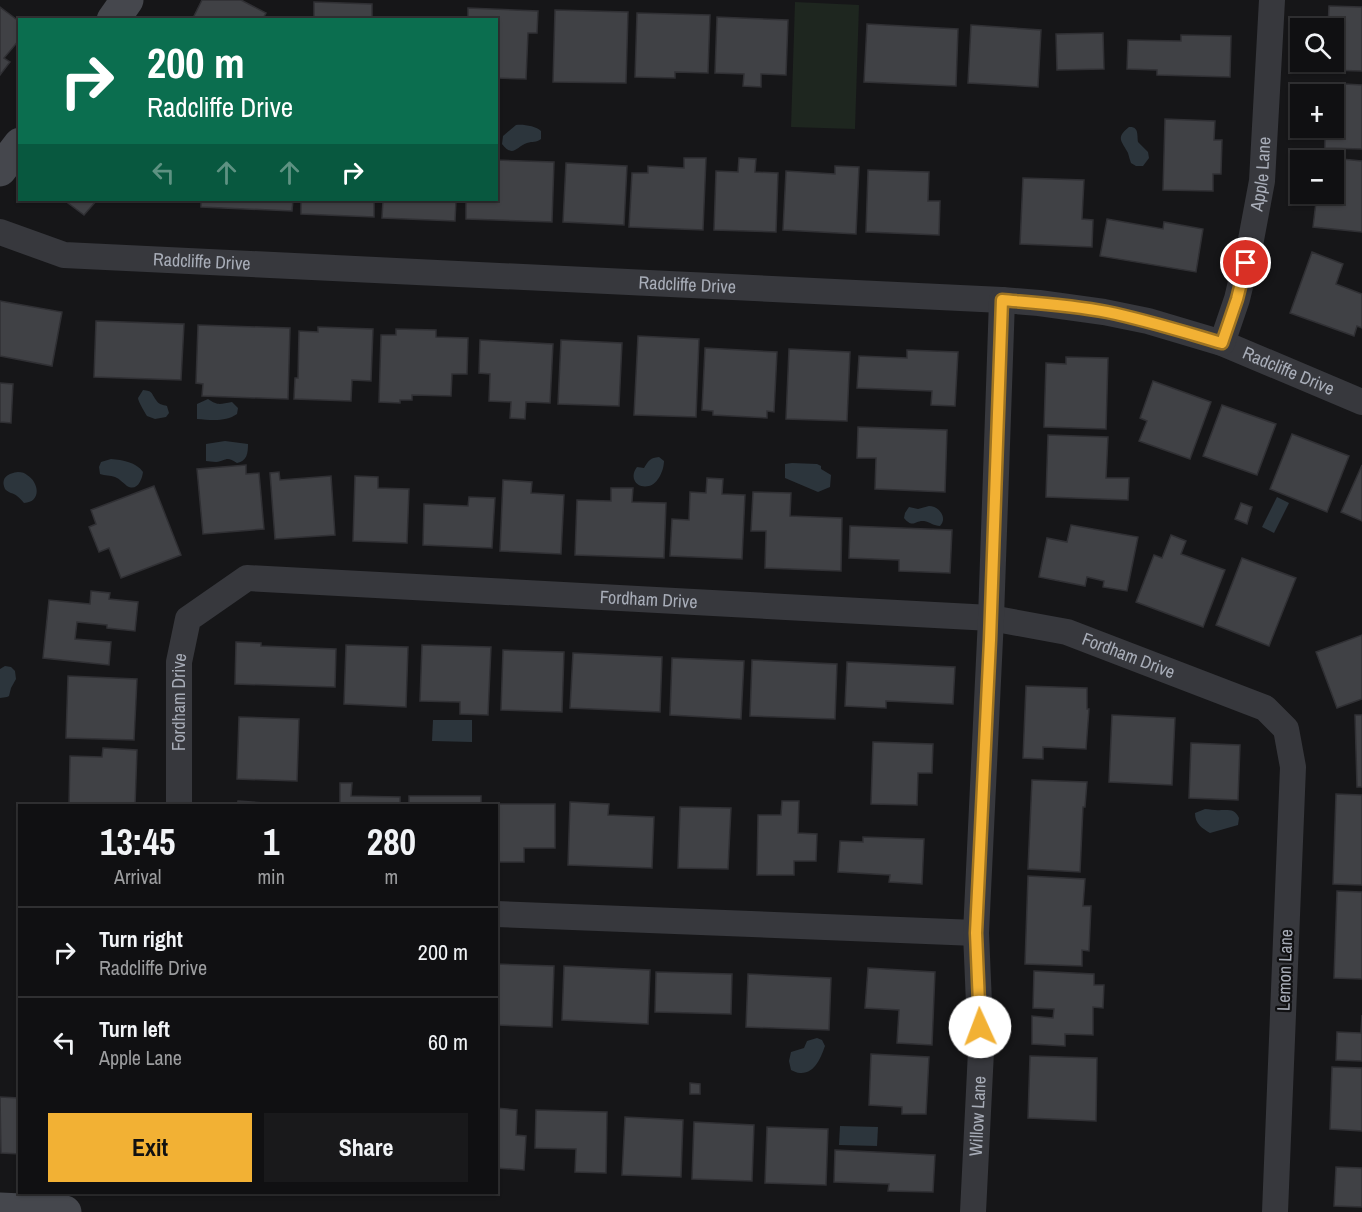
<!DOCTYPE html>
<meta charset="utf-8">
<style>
:root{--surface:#101012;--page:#19191b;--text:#f1f3f6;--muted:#9c9d9f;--line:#303032;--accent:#f2b134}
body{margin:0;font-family:"Archivo Narrow",sans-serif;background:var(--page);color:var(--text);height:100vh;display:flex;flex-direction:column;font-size:22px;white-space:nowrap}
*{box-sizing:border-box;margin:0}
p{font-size:20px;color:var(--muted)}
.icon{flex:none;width:33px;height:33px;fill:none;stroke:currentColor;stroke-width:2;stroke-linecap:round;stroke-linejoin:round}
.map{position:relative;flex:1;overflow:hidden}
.panel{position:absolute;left:18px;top:804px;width:480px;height:390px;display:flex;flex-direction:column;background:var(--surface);border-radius:0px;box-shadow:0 2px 4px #0004,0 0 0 2px var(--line)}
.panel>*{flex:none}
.banner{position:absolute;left:18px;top:18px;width:480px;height:183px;border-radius:0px;box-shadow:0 2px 4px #0004,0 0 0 2px var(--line);background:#0b6e4f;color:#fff;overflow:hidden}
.controls{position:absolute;left:1290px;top:18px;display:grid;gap:12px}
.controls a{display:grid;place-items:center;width:54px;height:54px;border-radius:0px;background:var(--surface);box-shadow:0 2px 4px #0004,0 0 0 2px var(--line);font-size:30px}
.pin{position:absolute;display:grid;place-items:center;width:51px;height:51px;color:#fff;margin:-26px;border:3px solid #fff;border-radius:50%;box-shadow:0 2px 6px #0007}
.me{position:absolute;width:66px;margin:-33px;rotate:358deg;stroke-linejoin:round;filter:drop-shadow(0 0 4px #0008)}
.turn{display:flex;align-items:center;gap:21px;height:126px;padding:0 30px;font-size:27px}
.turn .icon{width:78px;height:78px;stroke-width:2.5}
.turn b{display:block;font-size:42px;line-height:51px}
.lanes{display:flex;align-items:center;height:57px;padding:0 30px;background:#0003;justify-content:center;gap:30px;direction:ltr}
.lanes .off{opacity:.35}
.eta{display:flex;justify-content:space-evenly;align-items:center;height:102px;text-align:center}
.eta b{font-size:36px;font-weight:800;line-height:42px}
.primary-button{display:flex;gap:12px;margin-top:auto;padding:12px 30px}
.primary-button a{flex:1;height:69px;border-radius:0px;background:var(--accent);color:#111;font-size:24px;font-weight:800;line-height:69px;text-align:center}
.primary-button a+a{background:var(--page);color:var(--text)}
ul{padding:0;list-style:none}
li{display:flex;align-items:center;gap:18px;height:90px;padding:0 30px;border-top:2px solid var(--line)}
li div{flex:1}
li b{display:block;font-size:22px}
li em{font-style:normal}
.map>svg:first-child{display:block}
.green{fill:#1e261f}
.water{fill:#2c353c}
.building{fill:#404145;stroke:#303034;stroke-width:1.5}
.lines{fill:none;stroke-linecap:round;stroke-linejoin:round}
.street{stroke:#37383d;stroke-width:26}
.secondary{stroke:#45474d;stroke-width:33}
.route-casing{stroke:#9d7322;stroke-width:15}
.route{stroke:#f2b134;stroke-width:10}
.labels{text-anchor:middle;stroke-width:4.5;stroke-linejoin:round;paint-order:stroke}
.street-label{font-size:18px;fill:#a8adb8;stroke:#111113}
</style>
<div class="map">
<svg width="1362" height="1212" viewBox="0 0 1362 1212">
<rect width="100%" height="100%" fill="#161618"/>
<!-- green -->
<polygon class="green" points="795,2 859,5 855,129 791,127"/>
<!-- water -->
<g class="water">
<path d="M516,125C523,124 536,126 541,131V139C536,143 533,141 527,143C516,147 513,158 502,144L503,136Z"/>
<path d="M1129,127C1139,126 1137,135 1138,142L1148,152L1149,158L1143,166H1136L1131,163C1130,160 1129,157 1128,153C1122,141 1115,138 1129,127Z"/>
<path d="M143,390C153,391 151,393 156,400C158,404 163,405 167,406L169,413L166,417L155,419L147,416C145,413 138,401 138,398Z"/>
<path d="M208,399C218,406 220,404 232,402L238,408L237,414C226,422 211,420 197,419V404Z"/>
<path d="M225,441L248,444C248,453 247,461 237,463C226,455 226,461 216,462C212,462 209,461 206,461V444Z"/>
<path d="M659,457L664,461C664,470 658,484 649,486C636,489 629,477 637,467L644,468C649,460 650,458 659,457Z"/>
<path d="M111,459C123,460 136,462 143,472C142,480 137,492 127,486C123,483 120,479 115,477C110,475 105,476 100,474L99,467L101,462Z"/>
<polygon points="792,463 817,464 821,466 821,469 831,475 830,487 818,492 785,478 785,464"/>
<path d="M18,472C22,472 25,473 27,475C39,482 42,502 24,503C22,501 20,498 17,496C14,493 8,493 5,489C0,477 9,473 18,472Z"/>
<polygon points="1277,497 1289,503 1274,533 1262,527"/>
<path d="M929,506C939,506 948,518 940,526C934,526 930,522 924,521C915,520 913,529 904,518L905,513L909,507L918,509Z"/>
<polygon points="5,666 11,667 15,671 16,679 11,688 9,696 7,697 0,698 0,669"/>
<polygon points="433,720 472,720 472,742 432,741"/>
<path d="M1205,809C1211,809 1216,811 1221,810C1230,810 1235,809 1239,818L1238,825L1210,833C1202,828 1195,824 1195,813Z"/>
<path d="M817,1038L822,1040L825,1046C821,1057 815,1074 800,1073C797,1073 794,1071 791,1070L789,1061L791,1052L804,1048L807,1041Z"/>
<polygon points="840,1126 878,1127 877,1146 839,1145"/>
</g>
<!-- building -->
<g class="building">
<polygon points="202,0 241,0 266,13 262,20 192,20"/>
<polygon points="314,2 372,4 372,20 314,20"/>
<polygon points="1329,6 1362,7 1362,71 1327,70 1327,62 1334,62 1334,28 1328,28"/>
<polygon points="0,7 20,22 20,39 4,58 10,62 0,75"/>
<polygon points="468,8 538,11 537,33 528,33 526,79 496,78 496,20 468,20"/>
<polygon points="555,10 628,12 626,83 553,82"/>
<polygon points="637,13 710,15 708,73 675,72 675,78 635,77"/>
<polygon points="717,17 788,20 786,75 761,74 761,87 743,86 744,74 715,73"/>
<polygon points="867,24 958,29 956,86 864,82"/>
<polygon points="971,25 1041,30 1038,87 968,83"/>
<polygon points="1103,33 1104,69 1057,70 1056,34"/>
<polygon points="1181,35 1231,36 1230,77 1157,75 1157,70 1127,69 1128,40 1181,41"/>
<polygon points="1327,83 1362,85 1362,149 1325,148 1325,128 1334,128 1334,94 1327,94"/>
<polygon points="1165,119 1215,121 1214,140 1222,140 1221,174 1213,174 1213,191 1163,190"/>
<polygon points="1321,157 1362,161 1362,232 1313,227 1317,194 1334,194 1334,160 1320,160"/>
<polygon points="684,158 706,158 703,230 629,227 632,173 648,173 648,166 684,168"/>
<polygon points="739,158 756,159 755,172 778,173 776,232 714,230 716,171 738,172"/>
<polygon points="496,160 554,162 552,222 466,219 466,200 496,200"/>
<polygon points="566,163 627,166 624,225 563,222"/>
<polygon points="835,166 859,167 856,234 783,230 786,171 835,174"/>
<polygon points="868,170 929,172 928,201 940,201 939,235 866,232"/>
<polygon points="1023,178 1084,180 1082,219 1093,220 1092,247 1020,244"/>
<polygon points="64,200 97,200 84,215"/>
<polygon points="201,200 293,200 292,211 201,207"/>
<polygon points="301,200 374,200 374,217 301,214"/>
<polygon points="383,200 456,200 455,221 382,218"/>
<polygon points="1107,219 1163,229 1164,222 1203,229 1196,272 1100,256"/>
<polygon points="1312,252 1343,264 1336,284 1362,294 1362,328 1357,326 1354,336 1290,313"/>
<polygon points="0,301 62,312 52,366 0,356"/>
<polygon points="96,321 184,324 181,380 94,377"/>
<polygon points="198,325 290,328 288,399 202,396 203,384 196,383"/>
<polygon points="318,327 373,329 371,381 352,380 351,401 294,399 295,378 298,378 299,331 318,332"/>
<polygon points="396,329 436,330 436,337 468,338 467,374 452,374 451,396 412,395 412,400 400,400 400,403 379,402 381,335 396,335"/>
<polygon points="638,336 699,339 696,417 634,415"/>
<polygon points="480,340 553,344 550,403 526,402 525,419 510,418 511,402 489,401 490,374 479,373"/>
<polygon points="561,340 622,343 619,406 558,404"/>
<polygon points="705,348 777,352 774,412 767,411 767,418 713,415 713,411 702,410"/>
<polygon points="789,349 850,352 847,421 786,419"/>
<polygon points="907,350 958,352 955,406 931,405 932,391 857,388 859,356 907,358"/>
<polygon points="1066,357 1108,358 1106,429 1044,427 1046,363 1066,364"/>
<polygon points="1153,381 1211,402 1190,459 1139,441 1147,421 1140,418"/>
<polygon points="0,383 13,384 11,423 0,422"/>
<polygon points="1222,405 1276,424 1257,475 1203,456"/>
<polygon points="858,427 947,430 945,492 875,489 876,458 857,458"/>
<polygon points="1292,434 1349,456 1327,512 1270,489"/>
<polygon points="1048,435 1108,437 1106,478 1129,478 1128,500 1046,497"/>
<polygon points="246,465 246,474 259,473 264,529 203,534 197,469"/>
<polygon points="1362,465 1362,521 1341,512"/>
<polygon points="279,472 280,480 331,476 335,535 275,539 270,473"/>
<polygon points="355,476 378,477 378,488 409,489 407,543 353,541"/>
<polygon points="707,478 723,479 722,494 745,495 742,559 670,556 672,519 689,520 690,492 706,493"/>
<polygon points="503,480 532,482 531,493 564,495 561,554 500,551"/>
<polygon points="154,486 181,555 121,578 109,548 99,552 89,527 96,524 91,510"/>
<polygon points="611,488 633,488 632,502 666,503 664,558 575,555 577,500 611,501"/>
<polygon points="753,492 791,493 790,516 842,518 841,571 765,568 766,531 751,531"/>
<polygon points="469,497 495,498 492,548 423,545 424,504 468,506"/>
<polygon points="1241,503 1252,507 1247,524 1235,519"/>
<polygon points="1071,525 1138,537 1127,591 1103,587 1104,581 1087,577 1085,586 1039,577 1047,538 1067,542"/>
<polygon points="850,526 952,530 950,573 899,571 899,560 849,558"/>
<polygon points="1171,535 1186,541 1181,554 1225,570 1203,627 1136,602 1154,555 1162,558"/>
<polygon points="1242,558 1296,578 1269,646 1216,625"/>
<polygon points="91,591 110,593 109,599 138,602 135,631 107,628 107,625 77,622 75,639 111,642 109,665 43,658 49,600 90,604"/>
<polygon points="1362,635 1362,699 1337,708 1316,652"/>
<polygon points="236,642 261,643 261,646 336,649 335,687 235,684"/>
<polygon points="346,645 408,647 406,707 344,704"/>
<polygon points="422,645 491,647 488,715 460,714 460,702 420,701"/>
<polygon points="503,650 564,652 562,712 501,710"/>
<polygon points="573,653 662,657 660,712 570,708"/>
<polygon points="672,658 744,661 741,719 670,715"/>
<polygon points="752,660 837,664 835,719 750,716"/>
<polygon points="847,662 955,667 953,704 886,701 886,708 845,706"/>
<polygon points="68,676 137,679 134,740 66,738"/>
<polygon points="1026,686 1087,688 1087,709 1089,709 1086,749 1043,747 1043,759 1023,758"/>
<polygon points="1112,715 1175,718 1172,785 1109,782"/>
<polygon points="1355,715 1362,715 1362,787 1357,787"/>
<polygon points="239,717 299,719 297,781 237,779"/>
<polygon points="873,742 933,744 932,773 918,773 917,805 871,804"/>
<polygon points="1191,743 1240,745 1238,800 1189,798"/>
<polygon points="103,748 137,750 135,806 69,806 70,756 102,757"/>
<polygon points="1032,780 1087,782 1085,807 1083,807 1080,872 1028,869"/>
<polygon points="340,783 352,783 351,796 400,797 400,806 340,806"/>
<polygon points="1336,794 1362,795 1362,885 1333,884"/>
<rect x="409" y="796" width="72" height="10"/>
<polygon points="238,801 308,806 237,806"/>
<polygon points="782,801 799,801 798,833 817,834 816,861 794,861 794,875 757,875 758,815 781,815"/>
<polygon points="570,802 609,804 608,815 654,817 652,868 568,865"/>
<polygon points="494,804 555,804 555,848 524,848 524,862 496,862 496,806 494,806"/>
<polygon points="680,807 731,808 728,869 678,868"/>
<polygon points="863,837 924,839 922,884 889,882 890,875 838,872 840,841 863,842"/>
<polygon points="1028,876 1085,879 1083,906 1091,906 1089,951 1082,950 1082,966 1025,964"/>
<polygon points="1337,891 1362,892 1362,979 1334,978"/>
<polygon points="496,964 554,966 552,1027 496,1025"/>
<polygon points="564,966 650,970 648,1024 562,1020"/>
<polygon points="868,968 935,972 932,1045 897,1043 899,1010 865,1008"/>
<polygon points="1034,971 1094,974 1094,985 1104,985 1103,1008 1093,1007 1093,1035 1065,1034 1065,1046 1032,1044 1032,1016 1053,1018 1054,1009 1033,1008"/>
<polygon points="656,972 732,974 731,1014 655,1012"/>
<polygon points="748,974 831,978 829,1030 746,1027"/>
<polygon points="1362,1015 1362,1061 1336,1060 1337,1032 1361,1033"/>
<polygon points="871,1054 929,1057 926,1114 902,1114 902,1107 869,1105"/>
<polygon points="1030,1056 1097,1058 1096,1121 1028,1118"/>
<polygon points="1332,1067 1362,1068 1362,1131 1330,1129"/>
<polygon points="690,1083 700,1084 700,1094 690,1094"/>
<polygon points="0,1097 20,1098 20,1154 1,1153"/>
<polygon points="496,1108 517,1110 516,1135 526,1136 524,1170 496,1168"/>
<polygon points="536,1110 607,1112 606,1173 575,1172 576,1149 535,1148"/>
<polygon points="625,1117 683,1120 681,1177 622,1175"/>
<polygon points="694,1122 754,1125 752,1181 692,1179"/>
<polygon points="767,1127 828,1129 826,1185 765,1183"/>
<polygon points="835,1150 935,1155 933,1192 888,1191 889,1184 834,1182"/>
<polygon points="1336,1167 1362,1168 1362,1207 1334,1206"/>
</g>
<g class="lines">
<!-- street -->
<g class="street">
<path id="s1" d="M0,232L64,255L1002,300L1039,303L1104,312L1148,321L1222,343L1362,402"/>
<path id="s2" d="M1222,343L1237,299L1250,245L1262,181L1272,0"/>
<path id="s3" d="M179,806V662L188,619L247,578L991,618L1067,632L1265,708L1286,729L1293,767L1275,1212"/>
<polyline points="496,914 976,933"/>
<path id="s4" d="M973,1212L981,1051L976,933L991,618L1002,300"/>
</g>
<!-- secondary -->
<g class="secondary">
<polyline points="113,20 127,0"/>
<polyline points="0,170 20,144"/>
<polyline points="0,1209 65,1212"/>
</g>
</g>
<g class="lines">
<!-- route casing -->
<g class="route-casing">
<path id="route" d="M980,1027L976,933L990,640L1002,300C1037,303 1072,305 1107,312C1146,320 1184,332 1222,343L1237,299L1246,263"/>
</g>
<!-- route -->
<use href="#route" class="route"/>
</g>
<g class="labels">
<!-- street labels -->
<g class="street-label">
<text dy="6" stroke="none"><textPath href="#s2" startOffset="174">Apple Lane</textPath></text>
<text dy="6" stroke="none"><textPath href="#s1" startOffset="206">Radcliffe Drive</textPath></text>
<text dy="6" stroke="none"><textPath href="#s1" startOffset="692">Radcliffe Drive</textPath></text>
<text dy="6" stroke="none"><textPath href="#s1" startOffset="1304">Radcliffe Drive</textPath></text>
<text dy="6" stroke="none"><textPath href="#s3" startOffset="662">Fordham Drive</textPath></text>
<text dy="6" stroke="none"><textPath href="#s3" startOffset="1148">Fordham Drive</textPath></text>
<text dy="6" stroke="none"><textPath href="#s3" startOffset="104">Fordham Drive</textPath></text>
<text transform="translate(1285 970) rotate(-88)" y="6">Lemon Lane</text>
<text dy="6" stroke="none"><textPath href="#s4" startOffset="96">Willow Lane</textPath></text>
</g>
</g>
</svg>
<div class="controls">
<a><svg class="icon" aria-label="search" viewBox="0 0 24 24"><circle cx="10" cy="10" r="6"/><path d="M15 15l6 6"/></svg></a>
<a>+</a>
<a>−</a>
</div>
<div class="pin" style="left:1246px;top:263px;background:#d93025"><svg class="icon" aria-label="arrive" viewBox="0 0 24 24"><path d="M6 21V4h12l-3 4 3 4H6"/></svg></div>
<svg class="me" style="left:980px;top:1027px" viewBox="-20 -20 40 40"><circle r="19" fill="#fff"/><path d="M0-13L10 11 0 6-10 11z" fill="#f2b134"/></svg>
<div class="banner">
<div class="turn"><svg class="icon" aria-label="right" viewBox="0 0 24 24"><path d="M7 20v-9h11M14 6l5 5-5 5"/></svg><div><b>200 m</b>Radcliffe Drive</div></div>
<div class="lanes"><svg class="icon off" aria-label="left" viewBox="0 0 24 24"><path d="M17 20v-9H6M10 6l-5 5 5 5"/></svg><svg class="icon off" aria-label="ahead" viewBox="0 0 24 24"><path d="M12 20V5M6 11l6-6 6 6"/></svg><svg class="icon off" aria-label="ahead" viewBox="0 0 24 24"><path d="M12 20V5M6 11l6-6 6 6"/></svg><svg class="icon" aria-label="right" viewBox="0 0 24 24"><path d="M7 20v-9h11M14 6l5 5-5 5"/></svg></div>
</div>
<section class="panel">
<div class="eta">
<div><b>13:45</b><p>Arrival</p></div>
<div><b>1</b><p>min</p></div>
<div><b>280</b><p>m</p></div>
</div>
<ul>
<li><svg class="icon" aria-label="right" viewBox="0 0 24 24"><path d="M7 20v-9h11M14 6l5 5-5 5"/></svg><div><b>Turn right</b><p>Radcliffe Drive</p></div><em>200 m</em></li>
<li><svg class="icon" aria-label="left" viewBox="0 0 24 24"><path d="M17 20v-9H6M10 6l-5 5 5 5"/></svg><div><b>Turn left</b><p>Apple Lane</p></div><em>60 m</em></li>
</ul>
<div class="primary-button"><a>Exit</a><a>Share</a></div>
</section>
</div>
